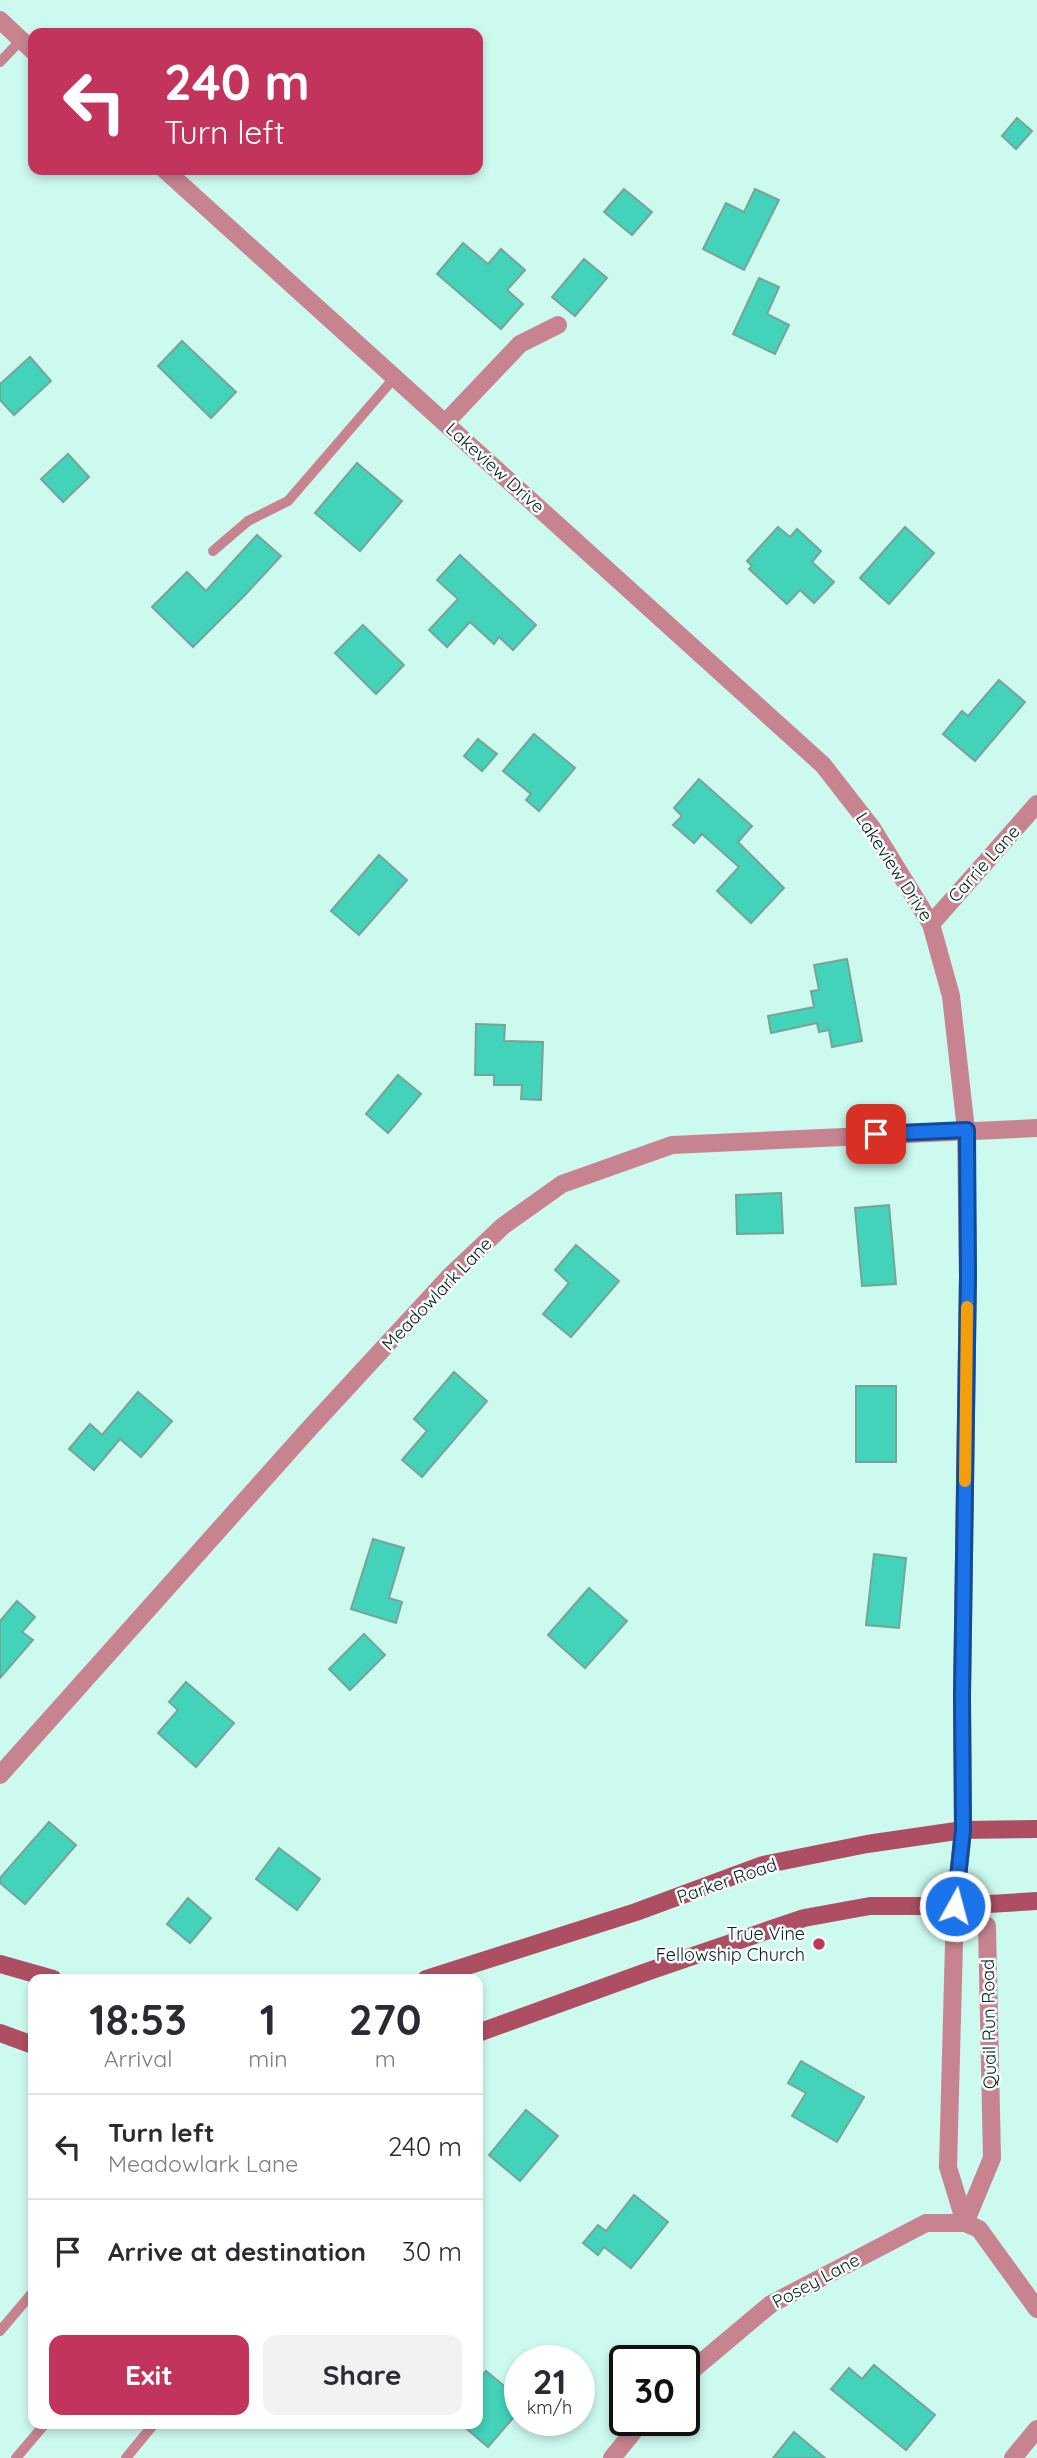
<!DOCTYPE html>
<style>
:root{--surface:#fff;--page:#f2f2f3;--text:#2b2b33;--muted:#7c7c81;--line:#e1e1e2;--accent:#c3345d}
body{margin:0;font-family:Quicksand,sans-serif;background:var(--page);color:var(--text);height:100vh;display:flex;flex-direction:column;font-size:26px;white-space:nowrap}
*{box-sizing:border-box;margin:0}
p{font-size:23px;color:var(--muted)}
.icon{flex:none;width:38px;height:38px;fill:none;stroke:currentColor;stroke-width:2;stroke-linecap:round;stroke-linejoin:round}
.map{position:relative;flex:1;overflow:hidden}
.details{position:absolute;left:28px;top:1974px;width:455px;height:455px;display:flex;flex-direction:column;background:var(--surface);border-radius:14px;box-shadow:0 4px 10px #0003}
.details>*{flex:none}
.banner{position:absolute;left:28px;top:28px;width:455px;height:147px;border-radius:14px;box-shadow:0 4px 10px #0003;background:#c3345d;color:#fff;overflow:hidden}
.speed{position:absolute;left:504px;top:2345px;display:flex;gap:14px;font-size:35px;font-weight:700;text-align:center}
.speed>*{display:grid;place-content:center;width:91px;height:91px;border-radius:50%;background:var(--surface);box-shadow:0 4px 10px #0003;line-height:1}
.speed small{font-size:18px;font-weight:400}
.speed .limit{border:4px solid #111;border-radius:10px;background:#fff;color:#111}
.pin{position:absolute;display:grid;place-items:center;width:60px;height:60px;color:#fff;margin:-30px;border-radius:14px;box-shadow:0 4px 10px #0006}
.me{position:absolute;width:77px;margin:-38px;rotate:7deg;stroke-linejoin:round;filter:drop-shadow(0 0 5px #0008)}
.turn{display:flex;align-items:center;gap:24px;height:147px;padding:0 21px;font-size:32px}
.turn .icon{width:91px;height:91px;stroke-width:2.5}
.turn b{display:block;font-size:49px;line-height:60px}
.eta{display:flex;justify-content:space-evenly;align-items:center;height:119px;text-align:center}
.eta b{font-size:42px;font-weight:700;line-height:49px}
.cta{display:flex;gap:14px;margin-top:auto;padding:14px 21px}
.cta a{flex:1;height:80px;border-radius:14px;background:var(--accent);color:#fff;font-size:28px;font-weight:700;line-height:80px;text-align:center}
.cta a+a{background:var(--page);color:var(--text)}
ul{padding:0;list-style:none}
li{display:flex;align-items:center;gap:21px;height:105px;padding:0 21px;border-top:2px solid var(--line)}
li div{flex:1}
li b{display:block;font-size:26px}
li em{font-style:normal}
.map>svg:first-child{display:block}
.building{fill:#43d3ba;stroke:#78a399;stroke-width:2}
.lines{fill:none;stroke-linecap:round;stroke-linejoin:round}
.service{stroke:#c78490;stroke-width:10}
.minor{stroke:#c78490;stroke-width:18}
.secondary{stroke:#ae4e63;stroke-width:18}
.route-casing{stroke:#114b97;stroke-width:18}
.route{stroke:#1a73e8;stroke-width:12}
.slow{stroke:#f59e0b;stroke-width:12}
.poi-dot{fill:#c3345d;stroke:#f5fefc;stroke-width:2.5}
.labels{text-anchor:middle;stroke-width:5;stroke-linejoin:round;paint-order:stroke}
.street-label{font-size:18px;fill:#0d1e1b;stroke:#f5fefc}
.poi-label{font-size:18px;fill:#0d1e1b;stroke:#f5fefc;text-anchor:end}
</style>
<div class="map">
<svg width="1037" height="2458" viewBox="0 0 1037 2458">
<rect width="100%" height="100%" fill="#ccfaef"/>
<!-- building -->
<g class="building">
<polygon points="1017,118 1032,131 1016,149 1002,136"/>
<polygon points="624,189 652,212 632,235 604,212"/>
<polygon points="755,189 779,200 744,270 703,249 726,203 744,212"/>
<polygon points="463,243 488,264 501,249 525,270 507,290 523,304 501,329 437,274"/>
<polygon points="584,259 607,278 575,316 552,297"/>
<polygon points="759,278 779,287 767,314 789,325 775,354 733,334"/>
<polygon points="182,341 236,392 211,418 158,366"/>
<polygon points="30,357 51,381 14,415 0,400 0,384"/>
<polygon points="68,454 89,477 63,502 41,479"/>
<polygon points="357,463 402,501 360,551 315,513"/>
<polygon points="778,527 790,537 797,529 821,551 812,562 834,582 814,603 800,590 787,604 749,569 752,566 747,561"/>
<polygon points="905,527 934,553 889,604 860,578"/>
<polygon points="257,535 281,556 246,594 193,647 152,607 187,572 206,591"/>
<polygon points="460,555 536,625 513,650 499,637 494,644 470,622 447,647 429,630 458,599 437,580"/>
<polygon points="363,625 404,665 376,694 335,653"/>
<polygon points="999,680 1025,702 975,761 943,734 962,711 968,716"/>
<polygon points="534,734 575,768 539,811 526,800 531,794 503,771"/>
<polygon points="478,739 497,754 482,771 464,756"/>
<polygon points="699,779 752,826 738,842 784,888 751,923 717,891 739,867 702,834 694,843 673,825 682,816 674,808"/>
<polygon points="379,855 407,880 359,935 331,911"/>
<polygon points="847,959 862,1041 832,1047 829,1030 819,1032 817,1023 771,1033 768,1016 814,1007 811,991 819,990 814,965"/>
<polygon points="476,1024 505,1025 504,1041 543,1042 541,1100 521,1099 522,1085 494,1085 494,1075 475,1075"/>
<polygon points="398,1075 421,1094 388,1133 366,1114"/>
<polygon points="781,1193 783,1233 737,1234 736,1195"/>
<polygon points="889,1205 896,1284 862,1286 855,1208"/>
<polygon points="576,1245 619,1281 571,1337 543,1314 569,1283 555,1270"/>
<polygon points="454,1372 487,1401 422,1477 402,1460 427,1431 414,1419"/>
<rect x="856" y="1386" width="40" height="76"/>
<polygon points="138,1392 172,1421 141,1457 120,1439 94,1470 69,1449 90,1424 102,1435"/>
<polygon points="373,1539 404,1548 389,1598 402,1602 396,1623 351,1609"/>
<polygon points="874,1554 906,1558 899,1628 866,1625"/>
<polygon points="589,1588 627,1621 585,1668 548,1635"/>
<polygon points="17,1601 35,1617 22,1632 33,1640 0,1678 0,1621"/>
<polygon points="364,1634 385,1655 350,1690 329,1669"/>
<polygon points="186,1682 234,1723 196,1767 158,1733 178,1710 169,1702"/>
<polygon points="49,1822 76,1845 25,1904 0,1883 0,1878"/>
<polygon points="279,1848 320,1879 297,1910 256,1879"/>
<polygon points="188,1898 211,1918 190,1943 167,1924"/>
<polygon points="801,2061 864,2097 837,2142 792,2116 806,2093 788,2083"/>
<polygon points="526,2110 558,2136 520,2181 489,2155"/>
<polygon points="634,2195 668,2222 631,2268 604,2247 598,2255 583,2243 598,2225 606,2231"/>
<polygon points="874,2365 935,2415 906,2450 831,2389 849,2368 862,2379"/>
<polygon points="486,2371 520,2399 520,2410 488,2447 461,2424 478,2424 478,2381"/>
<polygon points="794,2432 825,2458 773,2458"/>
</g>
<g class="lines">
<!-- service -->
<g class="service">
<polyline points="0,62 21,40"/>
<polyline points="213,551 248,521 288,501 395,377"/>
<polyline points="0,2331 33,2292"/>
<polyline points="16,2458 45,2424"/>
<polyline points="126,2458 154,2424"/>
</g>
<!-- minor -->
<g class="minor">
<polyline points="0,20 33,51"/>
<polyline points="165,170 823,765 872,828 931,924 951,996 966,1130 968,1276 962,1696 963,1830 955,1906 948,2167 965,2223"/>
<polyline points="445,423 520,344 558,325"/>
<polyline points="931,924 1037,804"/>
<polyline points="0,1775 308,1430 450,1276 503,1226 562,1184 672,1145 1037,1128"/>
<polyline points="955,1906 987,1926 992,2158 965,2223"/>
<polyline points="684,2377 771,2304 926,2223 965,2223 979,2229 1037,2309"/>
<polyline points="612,2458 643,2420"/>
<polyline points="1013,2458 1037,2429"/>
</g>
<!-- secondary -->
<g class="secondary">
<polyline points="0,1964 53,1979"/>
<polyline points="426,1979 636,1912 763,1865 867,1844 963,1830 1037,1829"/>
<polyline points="0,2033 33,2045"/>
<polyline points="478,2033 649,1971 804,1918 870,1906 955,1906 1037,1901"/>
</g>
</g>
<g class="lines">
<!-- route casing -->
<g class="route-casing">
<polyline id="route" points="876,1134 967,1130 968,1276 962,1696 963,1830 955,1906"/>
</g>
<!-- route -->
<use href="#route" class="route"/>
<!-- slow -->
<polyline class="slow" points="965,1481 967,1307"/>
</g>
<!-- markers -->
<circle class="poi-dot" cx="819" cy="1944" r="7"/>
<g class="labels">
<!-- street labels -->
<g class="street-label">
<text transform="translate(495 468) rotate(42)" y="6">Lakeview Drive</text>
<text transform="translate(984 864) rotate(-48)" y="6">Carrie Lane</text>
<text transform="translate(894 867) rotate(57)" y="6">Lakeview Drive</text>
<text transform="translate(437 1294) rotate(-46)" y="6">Meadowlark Lane</text>
<text transform="translate(727 1881) rotate(-19)" y="6">Parker Road</text>
<text transform="translate(989 2024) rotate(-91)" y="6">Quail Run Road</text>
<text transform="translate(816 2281) rotate(-28)" y="6">Posey Lane</text>
</g>
<!-- poi labels -->
<g class="poi-label">
<text x="805" y="1940">True Vine<tspan x="805" dy="21">Fellowship Church</tspan></text>
</g>
</g>
</svg>
<div class="speed"><div>21<small>km/h</small></div><div class="limit">30</div></div>
<div class="pin" style="left:876px;top:1134px;background:#d93025"><svg class="icon" aria-label="arrive" viewBox="0 0 24 24"><path d="M6 21V4h12l-3 4 3 4H6"/></svg></div>
<svg class="me" style="left:955px;top:1906px" viewBox="-20 -20 40 40"><circle r="17" fill="#1a73e8" stroke="#fff" stroke-width="3"/><path d="M0-11L8 9 0 5-8 9z" fill="#fff"/></svg>
<div class="banner">
<div class="turn"><svg class="icon" aria-label="left" viewBox="0 0 24 24"><path d="M17 20v-9H6M10 6l-5 5 5 5"/></svg><div><b>240 m</b>Turn left</div></div>
</div>
<section class="details">
<div class="eta">
<div><b>18:53</b><p>Arrival</p></div>
<div><b>1</b><p>min</p></div>
<div><b>270</b><p>m</p></div>
</div>
<ul>
<li><svg class="icon" aria-label="left" viewBox="0 0 24 24"><path d="M17 20v-9H6M10 6l-5 5 5 5"/></svg><div><b>Turn left</b><p>Meadowlark Lane</p></div><em>240 m</em></li>
<li><svg class="icon" aria-label="arrive" viewBox="0 0 24 24"><path d="M6 21V4h12l-3 4 3 4H6"/></svg><div><b>Arrive at destination</b></div><em>30 m</em></li>
</ul>
<div class="cta"><a>Exit</a><a>Share</a></div>
</section>
</div>
